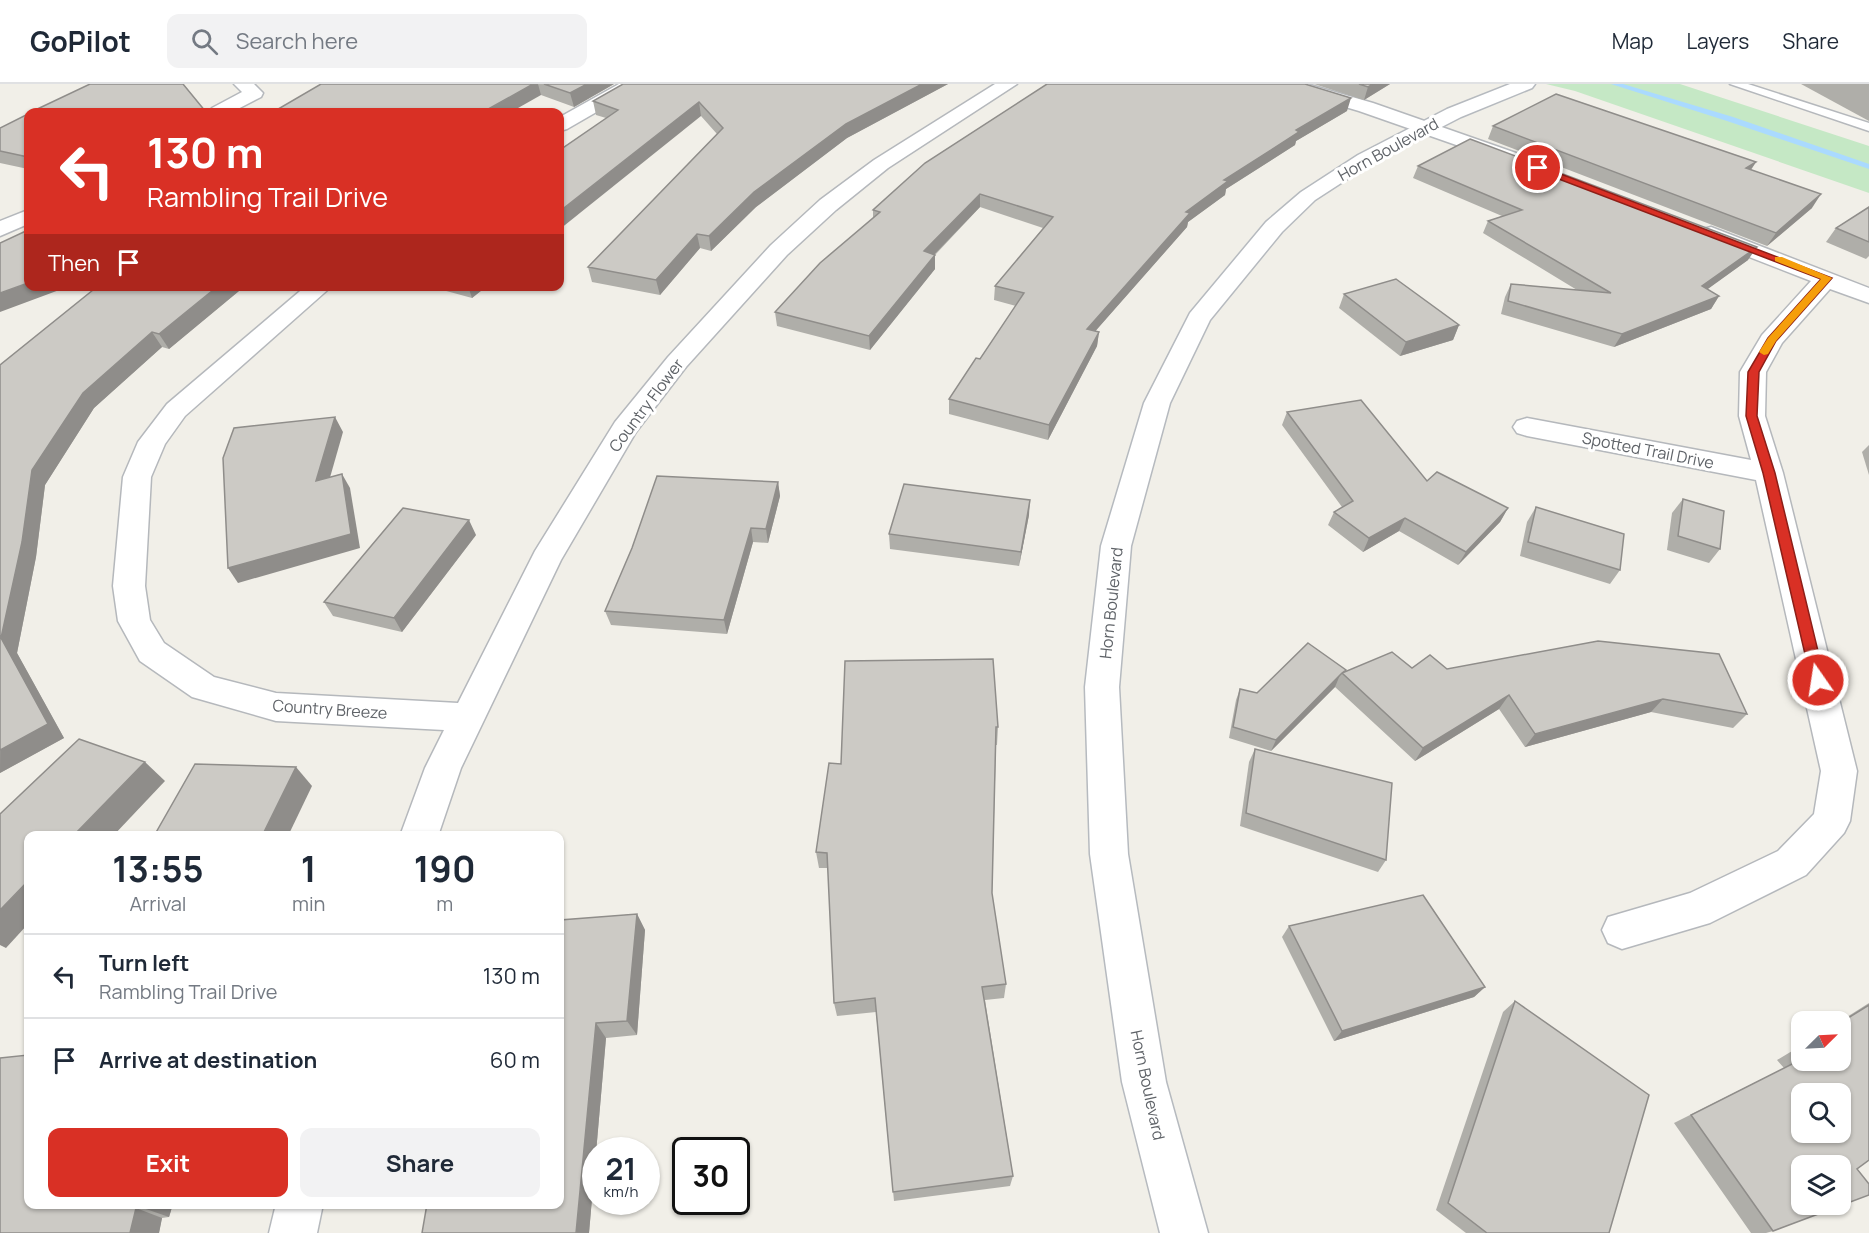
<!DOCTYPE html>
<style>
:root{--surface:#fff;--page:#f2f2f3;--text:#1f2937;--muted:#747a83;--line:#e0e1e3;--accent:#d93025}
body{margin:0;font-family:Manrope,sans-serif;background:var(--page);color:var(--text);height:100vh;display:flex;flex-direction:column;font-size:22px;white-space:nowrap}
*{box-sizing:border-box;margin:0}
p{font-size:20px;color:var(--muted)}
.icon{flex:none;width:33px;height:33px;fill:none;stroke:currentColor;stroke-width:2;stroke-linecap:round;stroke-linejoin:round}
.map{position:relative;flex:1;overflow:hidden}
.details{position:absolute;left:24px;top:747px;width:540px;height:378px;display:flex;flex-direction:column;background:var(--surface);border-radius:12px;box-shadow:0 2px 4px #0004}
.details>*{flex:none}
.hud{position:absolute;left:24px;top:24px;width:540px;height:183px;border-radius:12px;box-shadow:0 2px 4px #0004;background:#d93025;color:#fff;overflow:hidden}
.needle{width:39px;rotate:66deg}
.controls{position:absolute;left:1791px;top:927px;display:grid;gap:12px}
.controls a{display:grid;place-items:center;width:60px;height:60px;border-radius:12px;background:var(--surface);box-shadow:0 2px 4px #0004;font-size:30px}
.speed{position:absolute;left:582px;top:1053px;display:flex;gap:12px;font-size:30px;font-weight:700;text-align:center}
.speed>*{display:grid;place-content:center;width:78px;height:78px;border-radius:50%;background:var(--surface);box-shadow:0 2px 4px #0004;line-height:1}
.speed small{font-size:15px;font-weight:400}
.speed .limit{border:3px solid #111;border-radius:9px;background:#fff;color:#111}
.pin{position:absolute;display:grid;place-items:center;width:51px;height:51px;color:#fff;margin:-26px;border:3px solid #fff;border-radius:50%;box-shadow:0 2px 6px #0007}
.me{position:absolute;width:66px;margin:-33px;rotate:347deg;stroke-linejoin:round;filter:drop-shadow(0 0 4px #0008)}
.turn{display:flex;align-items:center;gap:21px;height:126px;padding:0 24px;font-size:27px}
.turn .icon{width:78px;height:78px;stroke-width:2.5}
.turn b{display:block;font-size:42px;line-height:51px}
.then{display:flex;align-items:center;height:57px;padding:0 24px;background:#0003;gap:12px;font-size:22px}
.eta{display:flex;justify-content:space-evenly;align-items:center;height:102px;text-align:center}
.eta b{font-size:36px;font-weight:700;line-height:42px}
.cta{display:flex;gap:12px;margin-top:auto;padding:12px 24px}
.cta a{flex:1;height:69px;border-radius:12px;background:var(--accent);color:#fff;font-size:24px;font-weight:700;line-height:69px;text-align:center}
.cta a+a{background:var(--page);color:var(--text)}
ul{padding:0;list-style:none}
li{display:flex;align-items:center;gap:18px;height:84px;padding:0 24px;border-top:2px solid var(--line)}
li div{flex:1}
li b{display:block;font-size:22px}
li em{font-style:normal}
header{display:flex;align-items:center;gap:36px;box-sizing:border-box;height:84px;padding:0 30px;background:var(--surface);border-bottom:2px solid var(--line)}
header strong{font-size:28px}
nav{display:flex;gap:33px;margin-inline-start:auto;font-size:21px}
.search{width:420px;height:54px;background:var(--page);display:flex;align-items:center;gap:15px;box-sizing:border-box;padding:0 21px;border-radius:12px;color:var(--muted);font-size:22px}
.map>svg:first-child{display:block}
.green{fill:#c5e8c5}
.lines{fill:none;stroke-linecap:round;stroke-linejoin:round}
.stream{fill:#aadaff;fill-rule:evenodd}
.lane-casing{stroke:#b5b8bc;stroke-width:3}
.street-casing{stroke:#b5b8bc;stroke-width:3}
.secondary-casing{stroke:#b6babf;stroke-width:3}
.lane{fill:#fff;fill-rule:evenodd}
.street{fill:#fff;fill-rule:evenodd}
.secondary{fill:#fff;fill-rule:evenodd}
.wall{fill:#afaea9}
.shaded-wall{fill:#8f8d8a}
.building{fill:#cccac5;stroke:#8f8d8a;stroke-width:1.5;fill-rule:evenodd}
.route{fill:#d93025;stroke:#8d1f18;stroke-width:1.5}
.slow{fill:#f59e0b}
.labels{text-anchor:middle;stroke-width:6;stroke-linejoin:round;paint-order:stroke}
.street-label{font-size:16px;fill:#5f6368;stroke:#fff}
</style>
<header>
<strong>GoPilot</strong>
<div class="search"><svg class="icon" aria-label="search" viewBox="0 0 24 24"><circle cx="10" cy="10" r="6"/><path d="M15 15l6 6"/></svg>Search here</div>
<nav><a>Map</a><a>Layers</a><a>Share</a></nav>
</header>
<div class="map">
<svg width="1869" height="1149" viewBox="0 0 1869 1149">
<rect width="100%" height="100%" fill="#f1efe8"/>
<!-- green -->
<polygon class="green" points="1546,0 1680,0 1869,62 1869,109 1575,7"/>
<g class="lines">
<!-- stream -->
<polygon class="stream" points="1611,0 1623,0 1733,33 1869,80 1869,85 1727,37"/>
<!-- lane casing -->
<g class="lane-casing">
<polygon id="lane" points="1730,0 1748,0 1869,39 1869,47"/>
</g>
<!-- street casing -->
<g class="street-casing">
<g id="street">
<polygon points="234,0 254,0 263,9 261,13 232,28 210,28 212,24 242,8"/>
<polygon points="619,0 641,0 638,4 567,45 560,47 560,33"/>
<polygon points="995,0 1017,0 888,84 836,126 787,171 686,283 636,348 561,476 461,684 438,752 400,752 425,684 444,646 276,637 192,613 140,577 118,537 113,502 123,393 138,358 167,320 306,202 332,202 185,332 165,360 151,393 145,502 150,536 164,559 214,593 276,609 458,619 535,467 615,338 668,273 771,161 820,116 874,76"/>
<polygon points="1278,0 1307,0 1373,19 1516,69 1519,73 1516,77 1502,77 1359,27 1281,4"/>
<polygon points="28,126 28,140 0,152 0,137"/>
<polygon points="1711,143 1869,204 1869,219 1830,205 1782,259 1766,288 1765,332 1783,389 1857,687 1850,737 1844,749 1806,791 1710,839 1622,865 1608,859 1602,846 1608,833 1690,809 1778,767 1814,730 1821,687 1756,396 1527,352 1517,349 1513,343 1517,337 1527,334 1751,376 1739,332 1740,288 1762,251 1811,197 1703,155 1700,150 1703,145"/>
<polygon points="276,1120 323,1120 317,1149 269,1149"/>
</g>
</g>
<!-- secondary casing -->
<g class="secondary-casing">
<polygon id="secondary" points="1510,0 1535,0 1532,4 1461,33 1372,79 1315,116 1282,148 1210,236 1170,319 1131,462 1119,603 1128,770 1166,998 1208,1149 1160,1149 1122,998 1090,770 1085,603 1101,462 1144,319 1190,229 1266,138 1301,108 1358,71 1447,25"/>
</g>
<!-- lane -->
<use href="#lane" class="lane"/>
<!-- street -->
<use href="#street" class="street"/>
<!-- secondary -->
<use href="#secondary" class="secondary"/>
</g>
<!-- wall -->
<g class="wall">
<polygon points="321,0 614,0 574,23 541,11"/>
<polygon points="623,0 948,0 847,54 756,123 711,167 700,164 660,211 592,198 588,183 717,50 701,32 606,34 596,31 593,17"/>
<polygon points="1314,0 1390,0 1364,16"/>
<polygon points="1801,0 1869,0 1869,37"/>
<polygon points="1347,27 1296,57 1295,61 1226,105 1225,111 1188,138 1187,143 1095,247 1099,248 1097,262 1048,356 949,330 949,315 980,275 1016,222 994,216 995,202 1043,144 980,123 935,171 935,185 870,266 777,242 775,228 873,134 873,126"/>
<polygon points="28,30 28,85 0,79 0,44"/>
<polygon points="1493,42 1756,78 1751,86 1812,124 1767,162 1488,55"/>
<polygon points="1418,82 1748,176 1707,205 1719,212 1711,225 1614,263 1501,230 1505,213 1511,200 1577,206 1483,149 1488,137 1502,132 1413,94"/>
<polygon points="1869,123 1869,172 1866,175 1826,158 1836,144"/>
<polygon points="245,202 169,265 162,263 94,324 45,401 36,473 17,569 64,654 0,689 0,281"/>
<polygon points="428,202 487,202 472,214"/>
<polygon points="1344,210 1459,241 1453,256 1400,272 1339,224"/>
<polygon points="1287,328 1427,397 1508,424 1500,438 1458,481 1399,447 1363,468 1328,441 1334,428 1342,423 1282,341"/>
<polygon points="1869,361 1869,391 1862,368"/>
<polygon points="778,398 780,412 768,459 753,458 727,550 611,541 605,527"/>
<polygon points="1683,415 1720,465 1709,479 1667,466 1672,429"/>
<polygon points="1536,423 1620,486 1610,500 1520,472 1527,438"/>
<polygon points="1029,431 1019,482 890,465 889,450"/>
<polygon points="476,451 402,548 333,532 324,518"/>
<polygon points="1598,557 1747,630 1733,644 1651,628 1525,663 1499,625 1415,677 1335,603 1271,667 1229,654 1236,616 1240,605 1257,609 1345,588 1412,584 1447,585"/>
<polygon points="998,643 997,661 996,661 992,809 1006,900 1004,914 985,916 1013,1092 1010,1102 894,1117 876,928 837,932 834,919 828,784 819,784 816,768 841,680"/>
<polygon points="1255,665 1386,776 1378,788 1240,742 1249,678"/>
<polygon points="637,830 645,846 637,951 606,954 589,1149 560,836"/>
<polygon points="1289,842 1485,903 1474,913 1334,957 1282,853"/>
<polygon points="1515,917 1609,1149 1466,1149 1436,1126 1503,928"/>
<polygon points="1869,919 1869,1076 1773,1147 1766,1149 1751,1149 1674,1039 1784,984 1777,976 1802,961 1802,976 1840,976 1840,938 1839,938"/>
<polygon points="28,1120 173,1120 169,1133 162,1134 159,1149 0,1149"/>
</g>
<!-- shaded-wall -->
<g class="shaded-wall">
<polygon points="533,0 538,0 541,11 511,28 483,28"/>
<polygon points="587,0 614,0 574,23 570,9"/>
<polygon points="922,0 948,0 847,54 756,123 711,167 709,152 754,108 846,40"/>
<polygon points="1373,0 1390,0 1364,16 1368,3"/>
<polygon points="1351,14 1347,27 1296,57 1295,61 1226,105 1225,111 1188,138 1187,143 1085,259 1087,245 1186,128 1224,96 1296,46"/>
<polygon points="699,18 701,32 560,145 560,127"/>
<polygon points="1756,78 1747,91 1746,84"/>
<polygon points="980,110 980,123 924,181 924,167"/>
<polygon points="1821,110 1812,124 1767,162 1776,149"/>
<polygon points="697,150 700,164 660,211 656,196"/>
<polygon points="1757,163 1748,176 1694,215 1702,202"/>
<polygon points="935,171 935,185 870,266 869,252"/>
<polygon points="28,199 28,202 70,202 0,228 0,209"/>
<polygon points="218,202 245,202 169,265 159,250"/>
<polygon points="468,202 487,202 472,214"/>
<polygon points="1719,212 1711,225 1614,263 1622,250"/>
<polygon points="1459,241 1453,256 1400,272 1406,258"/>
<polygon points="152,248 162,263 94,324 45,401 36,473 17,569 64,654 0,689 1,554 32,386 83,309"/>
<polygon points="1099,248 1097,262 1048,356 1049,341"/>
<polygon points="335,333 343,348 325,411 316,397"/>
<polygon points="342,390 350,404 360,464 238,499 228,484"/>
<polygon points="778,398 780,412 768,459 766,445"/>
<polygon points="1030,416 1029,431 1019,482 1021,468"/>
<polygon points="1508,424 1500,438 1458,481 1466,468"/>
<polygon points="1405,434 1399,447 1363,468 1369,454"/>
<polygon points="469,436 476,451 402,548 394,534"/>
<polygon points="751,444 753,458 727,550 724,536"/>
<polygon points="1340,591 1335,603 1271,667 1276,656"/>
<polygon points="1509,611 1499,625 1415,677 1423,664"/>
<polygon points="1663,615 1651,628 1525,663 1535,650"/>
<polygon points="145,678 165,697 113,752 73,752"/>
<polygon points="296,683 312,702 288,752 262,752"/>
<polygon points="28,797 28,840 6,864 0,861 0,826"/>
<polygon points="637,830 645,846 637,951 627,937"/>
<polygon points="1485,903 1474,913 1334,957 1342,947"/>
<polygon points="596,939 606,954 589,1149 576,1149"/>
<polygon points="144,1120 173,1120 169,1133 143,1124"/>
<polygon points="136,1124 162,1134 159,1149 130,1149"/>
</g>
<!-- building -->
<g class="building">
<polygon points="90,0 183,0 206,28 31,28"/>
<polygon points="321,0 533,0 483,28 273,28"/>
<polygon points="544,0 587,0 570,9"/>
<polygon points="623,0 922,0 846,40 754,108 709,152 697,150 656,196 588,183 723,44 699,18 560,127 560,66 618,26 593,17"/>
<polygon points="1047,0 1305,0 1351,14 1296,46 1299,48 1224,96 1228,97 1186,128 1190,129 1087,245 1099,248 1049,341 949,315 976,274 980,275 1024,209 995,202 1053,133 980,110 924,167 935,171 869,252 775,228 820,179 880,128 873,126 925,79"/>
<polygon points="1359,0 1373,0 1368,3"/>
<polygon points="1556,10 1756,78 1746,84 1821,110 1776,149 1493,42"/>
<polygon points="254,27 264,28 251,28"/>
<polygon points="28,30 28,73 0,67 0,44"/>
<polygon points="1470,55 1757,163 1702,202 1719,212 1622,250 1508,217 1511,200 1611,209 1488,137 1522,126 1418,82"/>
<polygon points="1869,123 1869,158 1836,144"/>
<polygon points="28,146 28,199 0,209 0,159"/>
<polygon points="1396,195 1459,241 1406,258 1344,210"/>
<polygon points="98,202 218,202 159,250 152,248 83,309 32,386 22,458 1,554 48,640 0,666 0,281"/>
<polygon points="1361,316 1427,397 1437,388 1508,424 1466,468 1405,434 1369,454 1334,428 1353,417 1287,328"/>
<polygon points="335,333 316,397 342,390 351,450 228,484 223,374 234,344"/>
<polygon points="657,392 778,398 766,445 751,444 724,536 605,527 632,464"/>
<polygon points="904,400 1030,416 1021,468 889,450"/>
<polygon points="1683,415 1724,427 1720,465 1678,452"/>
<polygon points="1536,423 1624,450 1620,486 1528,458"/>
<polygon points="403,424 469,436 394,534 324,518"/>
<polygon points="1598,557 1719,570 1747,630 1663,615 1535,650 1509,611 1423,664 1342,589 1392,568 1412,584 1430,571 1447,585"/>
<polygon points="1308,559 1346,586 1342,589 1340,591 1276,656 1233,643 1240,605 1257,609"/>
<polygon points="993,575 998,643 996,643 992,809 1006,900 982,903 1013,1092 893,1108 875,914 834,919 827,769 816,768 829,679 841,680 845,577"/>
<polygon points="79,655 145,678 73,752 28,752 28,797 0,826 0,730"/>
<polygon points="1255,665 1392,699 1386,776 1246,729"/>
<polygon points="195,680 296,683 262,752 154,752"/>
<polygon points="1423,811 1485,903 1342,947 1289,842"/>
<polygon points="637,830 627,937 596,939 576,1149 422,1149 427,1120 560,1120 560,836"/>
<polygon points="1515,917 1649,1011 1609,1149 1487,1149 1448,1119"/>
<path d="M1869,921V1076L1857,1085L1869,1100V1111L1773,1147L1691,1031L1802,975V976H1840V939ZM1802,1010H1840V1048H1802ZM1802,1082H1840V1120H1802Z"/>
<polygon points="1802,963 1802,974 1795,967"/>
<polygon points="28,971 28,1120 144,1120 143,1124 136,1124 130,1149 0,1149 0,974"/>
</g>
<!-- route -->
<polygon class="route" points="1535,82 1540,82 1832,194 1776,257 1759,288 1757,332 1775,389 1825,596 1823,599 1818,601 1811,596 1763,389 1746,332 1748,288 1768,254 1821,195 1535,86"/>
<!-- slow -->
<polygon class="slow" points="1775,173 1782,173 1832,194 1776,257 1768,270 1764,271 1759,268 1768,254 1821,195 1775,177"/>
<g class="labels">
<!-- street labels -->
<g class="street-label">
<text transform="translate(1388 65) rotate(-29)" y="6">Horn Boulevard</text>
<text transform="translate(646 321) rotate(-53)" y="6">Country Flower</text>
<text transform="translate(1648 366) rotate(11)" y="6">Spotted Trail Drive</text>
<text transform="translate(1111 519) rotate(-84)" y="6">Horn Boulevard</text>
<text transform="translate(330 625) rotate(4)" y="6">Country Breeze</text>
<text transform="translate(1148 1001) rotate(78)" y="6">Horn Boulevard</text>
</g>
</g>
</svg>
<div class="controls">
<a><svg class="needle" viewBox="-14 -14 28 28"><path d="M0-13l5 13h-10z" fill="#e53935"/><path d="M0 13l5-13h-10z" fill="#747a83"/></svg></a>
<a><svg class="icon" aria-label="search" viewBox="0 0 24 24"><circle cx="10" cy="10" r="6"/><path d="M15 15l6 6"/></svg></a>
<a><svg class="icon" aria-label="layers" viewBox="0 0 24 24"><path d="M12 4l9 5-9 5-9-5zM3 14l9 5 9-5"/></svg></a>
</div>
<div class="speed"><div>21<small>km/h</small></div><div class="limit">30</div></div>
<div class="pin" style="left:1538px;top:84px;background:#d93025"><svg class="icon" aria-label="arrive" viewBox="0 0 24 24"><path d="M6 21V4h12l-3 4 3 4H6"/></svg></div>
<svg class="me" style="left:1818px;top:596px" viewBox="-20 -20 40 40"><circle r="17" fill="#d93025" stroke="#fff" stroke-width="3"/><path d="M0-11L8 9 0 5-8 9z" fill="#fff"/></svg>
<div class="hud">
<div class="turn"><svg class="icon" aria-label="left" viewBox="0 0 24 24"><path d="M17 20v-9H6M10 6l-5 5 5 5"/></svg><div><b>130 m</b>Rambling Trail Drive</div></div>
<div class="then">Then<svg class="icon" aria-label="arrive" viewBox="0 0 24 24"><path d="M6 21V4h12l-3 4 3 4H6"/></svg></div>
</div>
<section class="details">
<div class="eta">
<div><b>13:55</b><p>Arrival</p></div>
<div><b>1</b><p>min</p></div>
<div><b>190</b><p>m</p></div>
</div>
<ul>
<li><svg class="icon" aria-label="left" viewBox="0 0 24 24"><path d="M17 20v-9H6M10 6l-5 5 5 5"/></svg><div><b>Turn left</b><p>Rambling Trail Drive</p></div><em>130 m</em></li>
<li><svg class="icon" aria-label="arrive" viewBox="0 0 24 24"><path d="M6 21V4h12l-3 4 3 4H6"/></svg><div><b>Arrive at destination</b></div><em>60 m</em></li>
</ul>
<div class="cta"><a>Exit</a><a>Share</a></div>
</section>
</div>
